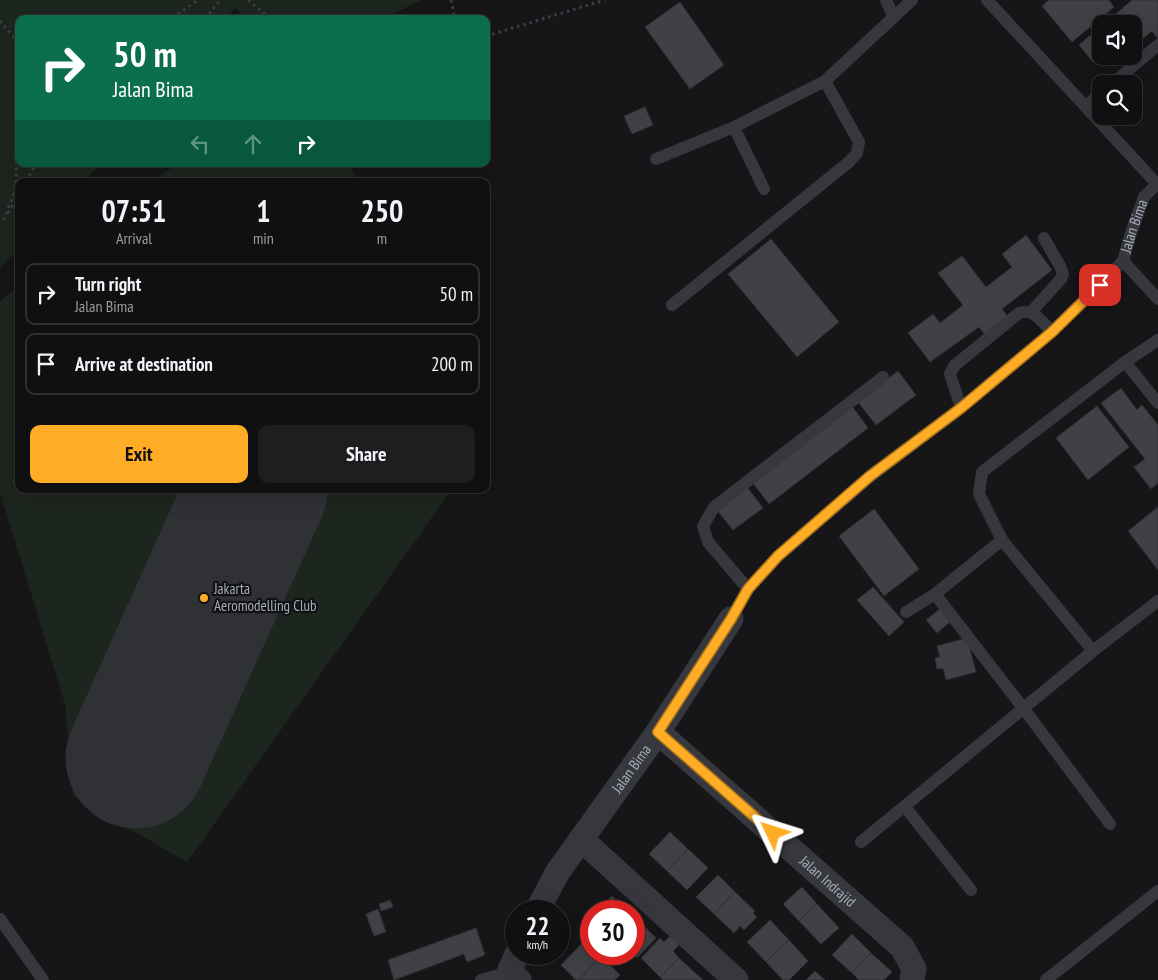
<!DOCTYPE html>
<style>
:root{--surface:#101012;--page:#1e1e20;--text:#f1f3f6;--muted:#9c9d9f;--line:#303032;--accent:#ffad26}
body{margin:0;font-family:"PT Sans Narrow",sans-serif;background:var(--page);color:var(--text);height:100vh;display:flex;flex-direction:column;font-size:19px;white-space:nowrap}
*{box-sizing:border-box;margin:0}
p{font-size:16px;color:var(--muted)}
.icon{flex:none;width:28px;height:28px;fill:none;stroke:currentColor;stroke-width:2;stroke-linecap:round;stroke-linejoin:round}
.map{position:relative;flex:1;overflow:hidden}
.sheet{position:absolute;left:15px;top:178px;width:475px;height:315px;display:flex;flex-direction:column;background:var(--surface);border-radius:10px;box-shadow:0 5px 20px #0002,0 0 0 1px var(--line)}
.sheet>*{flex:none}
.hud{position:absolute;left:15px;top:15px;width:475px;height:152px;border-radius:10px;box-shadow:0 5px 20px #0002,0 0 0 1px var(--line);background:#0b6e4f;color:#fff;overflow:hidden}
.fabs{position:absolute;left:1092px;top:15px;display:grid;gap:10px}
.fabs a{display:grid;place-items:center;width:50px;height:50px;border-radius:10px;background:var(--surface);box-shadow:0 5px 20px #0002,0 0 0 1px var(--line);font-size:25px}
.speed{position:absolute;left:505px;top:900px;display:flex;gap:10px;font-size:25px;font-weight:700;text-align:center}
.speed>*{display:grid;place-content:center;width:65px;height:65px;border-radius:50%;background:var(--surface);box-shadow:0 5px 20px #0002,0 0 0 1px var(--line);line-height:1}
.speed small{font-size:12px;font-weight:400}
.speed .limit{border:8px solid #d22;background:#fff;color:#111}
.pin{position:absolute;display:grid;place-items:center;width:42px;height:42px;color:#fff;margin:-21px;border-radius:10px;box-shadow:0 2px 8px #0006}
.me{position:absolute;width:55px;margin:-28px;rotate:311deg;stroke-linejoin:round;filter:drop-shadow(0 0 4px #0008)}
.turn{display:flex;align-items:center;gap:18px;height:105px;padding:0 15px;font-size:22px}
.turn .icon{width:65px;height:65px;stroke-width:2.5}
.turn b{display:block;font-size:35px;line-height:42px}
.lanes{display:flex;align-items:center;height:48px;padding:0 15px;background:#0003;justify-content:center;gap:25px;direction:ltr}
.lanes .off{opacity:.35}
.eta{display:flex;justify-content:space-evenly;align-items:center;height:85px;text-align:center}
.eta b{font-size:30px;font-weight:700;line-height:35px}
.action{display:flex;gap:10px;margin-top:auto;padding:10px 15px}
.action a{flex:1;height:58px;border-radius:10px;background:var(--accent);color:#111;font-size:20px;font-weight:700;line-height:58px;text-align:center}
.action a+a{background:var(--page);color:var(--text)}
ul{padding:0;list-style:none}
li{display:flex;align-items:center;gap:15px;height:62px;margin:0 10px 8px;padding:0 5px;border:2px solid var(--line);border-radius:10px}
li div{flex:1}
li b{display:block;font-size:19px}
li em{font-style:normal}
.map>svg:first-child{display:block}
.green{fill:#1d261e}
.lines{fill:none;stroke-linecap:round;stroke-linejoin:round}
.taxiway{stroke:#303135;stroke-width:56}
.runway{stroke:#303135;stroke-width:141}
.building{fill:#3f4145;stroke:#2f3034}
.path{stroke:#3c3f44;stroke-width:3;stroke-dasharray:2.5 4;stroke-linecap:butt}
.lane{stroke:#36383d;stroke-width:12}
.street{stroke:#36383d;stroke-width:25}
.route-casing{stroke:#a67019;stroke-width:12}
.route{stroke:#ffad26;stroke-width:9}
.poi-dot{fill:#ffad26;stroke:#111113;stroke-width:2}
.labels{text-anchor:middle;stroke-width:4.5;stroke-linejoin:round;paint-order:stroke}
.street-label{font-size:15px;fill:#a6adb9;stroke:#111113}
.poi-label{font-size:15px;fill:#a6adb9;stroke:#111113;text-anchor:start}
</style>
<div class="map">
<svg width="1158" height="980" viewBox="0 0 1158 980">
<rect width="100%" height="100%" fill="#161618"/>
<!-- green -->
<g class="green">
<polygon points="0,0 422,0 381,19 247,19 235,8 225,19 19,19 19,164 101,164 84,181 19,181 19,249 0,268"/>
<polygon points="177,164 350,164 357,181 152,181"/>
<polygon points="19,286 19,489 452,489 187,862 73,796 65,704 0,492 0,301"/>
</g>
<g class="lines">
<!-- taxiway -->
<polyline class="taxiway" points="254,489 256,492"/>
<!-- runway -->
<polyline class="runway" points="136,758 257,489"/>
</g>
<!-- building -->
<g class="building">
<polygon points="1049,0 1109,0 1114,7 1072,42 1042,6"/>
<polygon points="1132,0 1158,0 1158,39 1152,31 1134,46 1134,24 1104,24"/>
<polygon points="680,2 724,65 690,89 645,27"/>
<polygon points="1101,26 1101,56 1103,56 1094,63 1079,45"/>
<polygon points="645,107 653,125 632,134 624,116"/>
<polygon points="1026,235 1052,270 1002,309 1009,318 986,336 979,327 930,362 908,333 933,314 940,323 963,305 938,273 962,256 986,287 1012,267 1002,254"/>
<polygon points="771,239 839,322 797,357 728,274"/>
<polygon points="898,371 916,395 876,425 858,402"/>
<polygon points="1121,388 1137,410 1142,405 1158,425 1158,483 1151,489 1134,467 1145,459 1101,403"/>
<polygon points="852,406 868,428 769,504 752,482"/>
<polygon points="1097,406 1129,447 1088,480 1056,438"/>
<polygon points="747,487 763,508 733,530 717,510"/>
<polygon points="1158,507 1158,570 1128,531"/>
<polygon points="874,509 919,569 884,596 839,536"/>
<polygon points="873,587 904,622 889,636 857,600"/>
<polygon points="940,609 951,621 937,633 926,620"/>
<polygon points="967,638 976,672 946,680 943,668 937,669 935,658 940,657 937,646"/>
<polygon points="670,832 688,849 667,871 649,854"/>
<polygon points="688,849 708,868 687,890 667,871"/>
<polygon points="718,875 735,892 714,914 696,897"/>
<polygon points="802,887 817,904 799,921 783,904"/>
<polygon points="735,892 755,911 753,913 757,917 744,930 740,926 734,933 714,914"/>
<polygon points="612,896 629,911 597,911"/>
<polygon points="390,900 393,907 381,911 379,904"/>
<polygon points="817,904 839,928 821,944 799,921"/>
<polygon points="378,909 386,932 374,936 366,914"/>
<polygon points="634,916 656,938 637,958 633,954"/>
<polygon points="770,920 789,940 766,962 747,942"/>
<polygon points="476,928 485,955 467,962 464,954 394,980 388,960"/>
<polygon points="673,933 682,942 673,951 679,958 660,977 641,958 660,938 664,942"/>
<polygon points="852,934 871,953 852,973 832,955"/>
<polygon points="585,940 591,946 591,954 599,954 601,956 579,980 576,980 561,965"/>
<polygon points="789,940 808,961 789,980 783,980 766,962"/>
<polygon points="871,953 892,972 884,980 859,980 852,973"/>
<polygon points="601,956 620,975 615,980 579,980"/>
<polygon points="679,958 703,980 663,980 660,977"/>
<polygon points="815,971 825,980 806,980"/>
</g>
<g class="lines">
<!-- path -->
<g class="path">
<polyline points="248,0 271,19"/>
<polyline points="451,0 455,19"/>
<polyline points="166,19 175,16 198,0"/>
<polyline points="205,19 220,0"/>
<polyline points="0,21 19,43"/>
<polyline points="486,36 605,0"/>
<polyline points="26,181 36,164"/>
<polyline points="8,213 19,195"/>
<path d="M4,220C8,208 14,195 16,182C18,161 12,141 19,120"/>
</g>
<!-- lane -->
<g class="lane">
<polyline points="886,0 893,16"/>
<polyline points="987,0 1157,184"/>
<polyline points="1112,84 1158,45"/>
<polyline points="1086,106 1101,93"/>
<polyline points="734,127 764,189"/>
<polyline points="656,159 734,127 825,81 912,0"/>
<polyline points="1123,261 1158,299"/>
<polyline points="672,305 849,162 857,153 859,142 825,81"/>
<polyline points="1031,312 1061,279 1063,274 1060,266 1044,238"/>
<polyline points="1125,362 1158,340"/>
<polyline points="1158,403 1125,362 982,472 979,494 1002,540 1093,651 1158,601"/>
<path d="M961,408L950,374L954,366L1019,313C1034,308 1043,323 1052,332"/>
<polyline points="748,589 708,542 703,526 714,507 883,377"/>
<polyline points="935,594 1024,709 1110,824"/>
<polyline points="906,612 935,594 1002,540"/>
<path id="s1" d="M731,619L748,589L778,556L871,476L961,408L1052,332L1123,261L1131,233L1144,197L1158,183"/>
<polyline points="905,807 971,890"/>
<polyline points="861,842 1093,651"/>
<polyline points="0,919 43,980"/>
<polyline points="481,980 509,972"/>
<polyline points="1046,980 1158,891"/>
</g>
<!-- street -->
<g class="street">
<path id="s2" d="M658,732L902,947L914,969L912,980"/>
<polyline points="581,839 736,980"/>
<path id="s3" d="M537,911L557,873L658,732L731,619"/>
<polyline points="517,954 509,972 519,980"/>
</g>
</g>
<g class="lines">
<!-- route casing -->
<g class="route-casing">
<polyline id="route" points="773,833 658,732 731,619 748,589 778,556 870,476 961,408 1052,332 1100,285"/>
</g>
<!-- route -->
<use href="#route" class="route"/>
</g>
<!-- markers -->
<circle class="poi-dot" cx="204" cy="598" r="5"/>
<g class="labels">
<!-- street labels -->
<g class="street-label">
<text dy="5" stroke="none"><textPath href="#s1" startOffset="570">Jalan Bima</textPath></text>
<text dy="5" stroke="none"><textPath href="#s3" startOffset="171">Jalan Bima</textPath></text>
<text dy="5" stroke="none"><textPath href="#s2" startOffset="226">Jalan Indrajid</textPath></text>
</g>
<!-- poi labels -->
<g class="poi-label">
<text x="214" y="594">Jakarta<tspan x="214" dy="17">Aeromodelling Club</tspan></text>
</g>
</g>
</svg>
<div class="fabs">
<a><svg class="icon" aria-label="sound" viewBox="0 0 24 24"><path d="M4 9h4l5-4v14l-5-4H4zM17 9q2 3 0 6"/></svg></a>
<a><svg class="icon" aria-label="search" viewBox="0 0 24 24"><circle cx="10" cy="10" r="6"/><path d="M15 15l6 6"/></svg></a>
</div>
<div class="speed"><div>22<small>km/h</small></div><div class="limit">30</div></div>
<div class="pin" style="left:1100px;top:285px;background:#d93025"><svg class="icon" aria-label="arrive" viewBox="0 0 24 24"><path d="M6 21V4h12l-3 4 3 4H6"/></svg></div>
<svg class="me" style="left:773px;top:833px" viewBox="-20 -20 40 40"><path d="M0-17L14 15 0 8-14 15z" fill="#ffad26" stroke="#fff" stroke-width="4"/></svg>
<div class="hud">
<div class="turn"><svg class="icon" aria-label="right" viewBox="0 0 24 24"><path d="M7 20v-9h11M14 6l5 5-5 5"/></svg><div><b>50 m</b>Jalan Bima</div></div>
<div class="lanes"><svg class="icon off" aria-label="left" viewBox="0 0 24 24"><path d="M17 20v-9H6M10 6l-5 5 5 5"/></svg><svg class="icon off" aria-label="ahead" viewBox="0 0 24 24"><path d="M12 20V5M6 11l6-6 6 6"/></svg><svg class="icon" aria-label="right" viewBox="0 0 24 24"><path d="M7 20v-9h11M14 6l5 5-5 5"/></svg></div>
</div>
<section class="sheet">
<div class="eta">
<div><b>07:51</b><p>Arrival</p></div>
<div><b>1</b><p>min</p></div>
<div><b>250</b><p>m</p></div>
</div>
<ul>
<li><svg class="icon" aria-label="right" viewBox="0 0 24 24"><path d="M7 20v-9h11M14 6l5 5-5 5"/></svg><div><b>Turn right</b><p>Jalan Bima</p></div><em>50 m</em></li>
<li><svg class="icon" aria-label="arrive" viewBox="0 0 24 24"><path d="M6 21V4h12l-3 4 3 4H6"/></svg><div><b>Arrive at destination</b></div><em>200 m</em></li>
</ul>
<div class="action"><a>Exit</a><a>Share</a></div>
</section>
</div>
